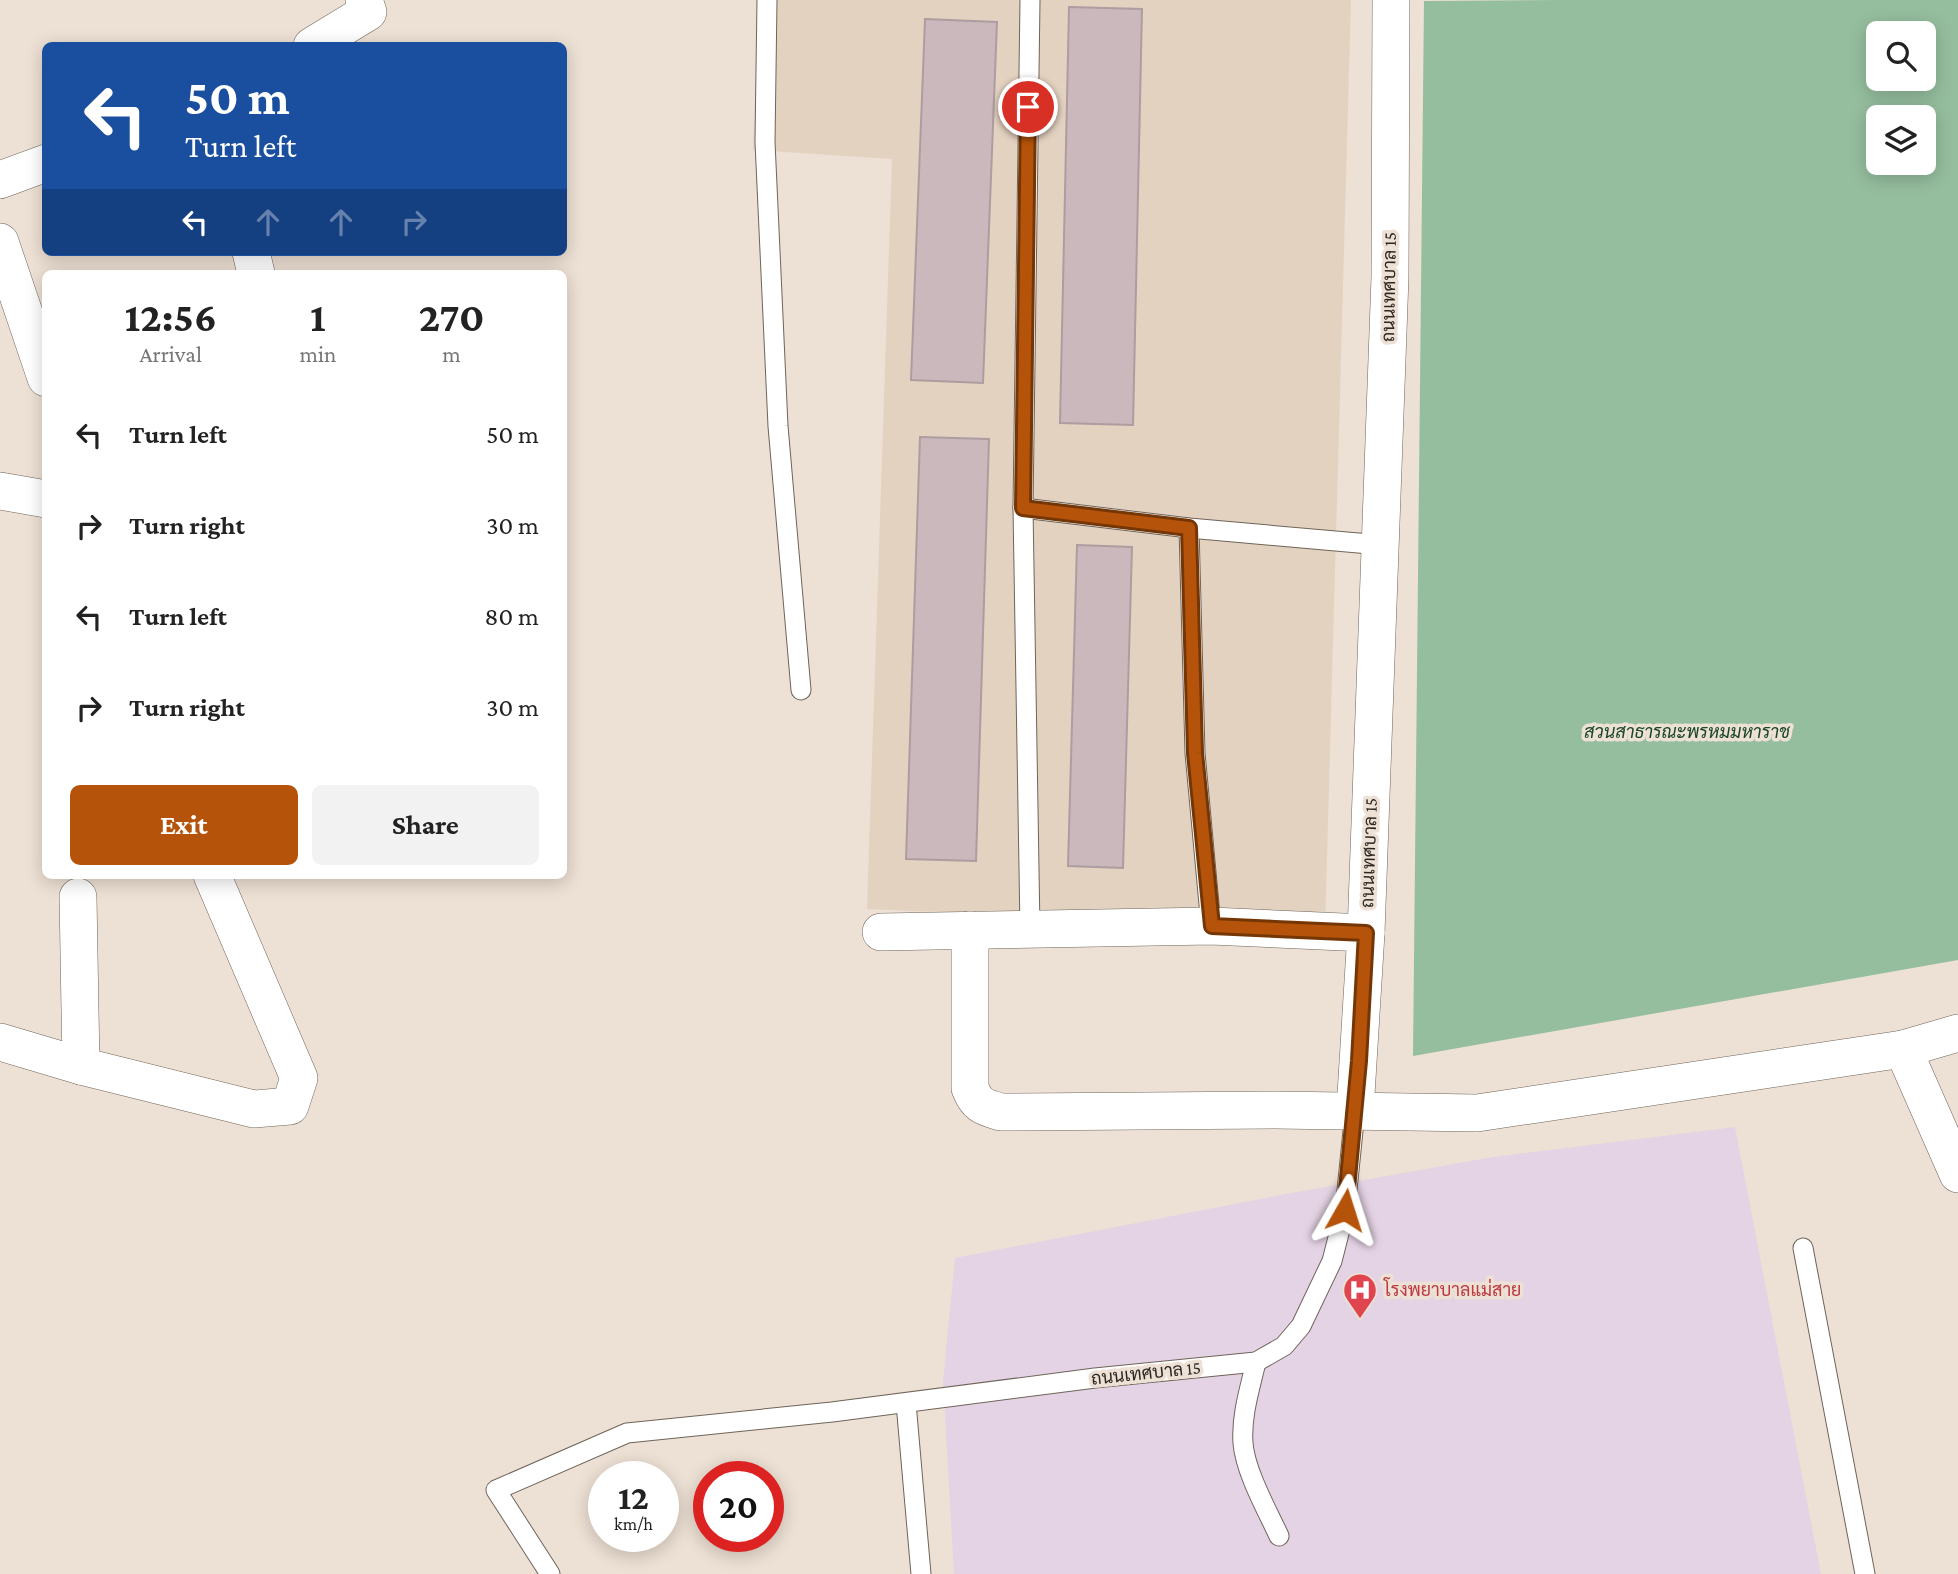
<!DOCTYPE html>
<meta charset="utf-8">
<style>
:root{--surface:#fff;--page:#f2f2f2;--text:#222;--muted:#767676;--accent:#b45309}
body{margin:0;font-family:"Crimson Pro",Sarabun,serif;background:var(--page);color:var(--text);height:100vh;display:flex;flex-direction:column;font-size:26px;white-space:nowrap}
*{box-sizing:border-box;margin:0}
p{font-size:23px;color:var(--muted)}
.icon{flex:none;width:38px;height:38px;fill:none;stroke:currentColor;stroke-width:2;stroke-linecap:round;stroke-linejoin:round}
.map{position:relative;flex:1;overflow:hidden}
.panel{position:absolute;left:42px;top:270px;width:525px;height:609px;display:flex;flex-direction:column;background:var(--surface);border-radius:10px;box-shadow:0 4px 18px #0003}
.panel>*{flex:none}
.hud{position:absolute;left:42px;top:42px;width:525px;height:214px;border-radius:10px;box-shadow:0 4px 18px #0003;background:#1a4fa0;color:#fff;overflow:hidden}
.controls{position:absolute;left:1866px;top:21px;display:grid;gap:14px}
.controls a{display:grid;place-items:center;width:70px;height:70px;border-radius:10px;background:var(--surface);box-shadow:0 4px 18px #0003;font-size:35px}
.speed{position:absolute;left:588px;top:1461px;display:flex;gap:14px;font-size:35px;font-weight:700;text-align:center}
.speed>*{display:grid;place-content:center;width:91px;height:91px;border-radius:50%;background:var(--surface);box-shadow:0 4px 18px #0003;line-height:1}
.speed small{font-size:18px;font-weight:400}
.speed .limit{border:10px solid #d22;background:#fff;color:#111}
.pin{position:absolute;display:grid;place-items:center;width:60px;height:60px;color:#fff;margin:-30px;border:4px solid #fff;border-radius:50%;box-shadow:0 2px 7px #0007}
.me{position:absolute;width:77px;margin:-38px;rotate:6deg;stroke-linejoin:round;filter:drop-shadow(0 0 5px #0008)}
.turn{display:flex;align-items:center;gap:24px;height:147px;padding:0 28px;font-size:32px}
.turn .icon{width:91px;height:91px;stroke-width:2.5}
.turn b{display:block;font-size:49px;line-height:60px}
.lanes{display:flex;align-items:center;height:66px;padding:0 28px;background:#0003;justify-content:center;gap:35px;direction:ltr}
.lanes .off{opacity:.35}
.eta{display:flex;justify-content:space-evenly;align-items:center;height:119px;text-align:center}
.eta b{font-size:42px;font-weight:700;line-height:49px}
.primary-button{display:flex;gap:14px;margin-top:auto;padding:14px 28px}
.primary-button a{flex:1;height:80px;border-radius:10px;background:var(--accent);color:#fff;font-size:28px;font-weight:700;line-height:80px;text-align:center}
.primary-button a+a{background:var(--page);color:var(--text)}
ul{padding:0;list-style:none}
li{display:flex;align-items:center;gap:21px;height:91px;padding:0 28px}
li div{flex:1}
li b{display:block;font-size:26px}
li em{font-style:normal}
.map>svg:first-child{display:block}
.built{fill:#e4d2c1}
.medical{fill:#e4d3e4}
.green{fill:#95be9e;fill-rule:evenodd}
.building{fill:#cab8bc;stroke:#ad9ca0;stroke-width:2}
.lines{fill:none;stroke-linecap:round;stroke-linejoin:round}
.lane-casing{stroke:#6f6459;stroke-width:21}
.street-casing{stroke:#6f6459;stroke-width:38}
.lane{stroke:#fff;stroke-width:19}
.street{stroke:#fff;stroke-width:37}
.route-casing{stroke:#753606;stroke-width:18}
.route{stroke:#b45309;stroke-width:12}
.labels{text-anchor:middle;stroke-width:7;stroke-linejoin:round;paint-order:stroke}
.street-label{font-size:18px;fill:#2c2722;stroke:#ede0d4}
.park-label{font-size:18px;font-style:italic;fill:#194627;stroke:#ede0d4}
.health-label{font-size:18px;fill:#be3a42;stroke:#ede0d4;text-anchor:start}
</style>
<div class="map">
<svg width="1958" height="1574" viewBox="0 0 1958 1574">
<rect width="100%" height="100%" fill="#ede0d4"/>
<!-- built -->
<polygon class="built" points="759,0 1351,0 1325,929 867,909 892,159 753,150"/>
<!-- medical -->
<polygon class="medical" points="1735,1127 1821,1574 954,1574 943,1381 955,1258 1286,1194 1493,1157"/>
<!-- green -->
<path class="green" d="M1559,0H1958V960L1413,1056L1424,1ZM1878,33H1923V79H1878ZM1878,117H1923V163H1878Z"/>
<!-- building -->
<g class="building">
<polygon points="1069,7 1142,9 1133,425 1060,423"/>
<polygon points="925,19 997,22 983,383 911,380"/>
<polygon points="920,437 989,439 976,861 906,859"/>
<polygon points="1077,545 1132,547 1123,868 1068,866"/>
</g>
<g class="lines">
<!-- lane casing -->
<g class="lane-casing">
<g id="lane">
<polyline points="767,0 765,142 778,426 801,690"/>
<polyline points="1023,508 1189,528 1381,545"/>
<polyline points="1189,528 1195,753 1211,926"/>
<polyline points="1030,929 1023,508 1030,0"/>
<polyline points="1803,1248 1865,1574"/>
<path d="M1256,1362C1250,1388 1241,1416 1243,1443C1245,1471 1267,1510 1279,1536"/>
<polyline points="906,1403 921,1574"/>
<polyline points="550,1574 496,1490 627,1433 832,1412 1095,1378 1256,1362 1284,1346 1301,1326 1332,1261 1345,1210 1355,1111"/>
</g>
</g>
<!-- street casing -->
<g class="street-casing">
<g id="street">
<polyline points="312,46 368,12 364,0"/>
<polyline points="0,180 46,163"/>
<polyline points="0,242 46,378"/>
<polyline points="251,252 256,273"/>
<polyline points="0,491 46,499"/>
<polyline points="78,897 81,1066"/>
<path d="M970,930V1088C977,1106 984,1107 1001,1112L1276,1110L1477,1113L1903,1049L1958,1033"/>
<polyline points="881,932 1211,926 1366,933"/>
<polyline points="0,1042 81,1066 254,1109 290,1106 299,1078 212,875"/>
<polyline points="1903,1049 1958,1174"/>
<polyline points="1355,1111 1366,933 1390,277 1391,0"/>
</g>
</g>
<!-- lane -->
<use href="#lane" class="lane"/>
<!-- street -->
<use href="#street" class="street"/>
</g>
<g class="lines">
<!-- route casing -->
<g class="route-casing">
<polyline id="route" points="1028,107 1023,508 1189,528 1195,753 1212,926 1366,933 1359,1061 1345,1210"/>
</g>
<!-- route -->
<use href="#route" class="route"/>
</g>
<!-- icons -->
<defs>
<g id="hospital-pin" transform="scale(1.75)"><path d="M0 17L-7.5 6A9.5 9.5 0 1 1 7.5 6Z" fill="#e0444e" stroke="#ede0d4"/><path d="M-5-5h3v3.5h4V-5h3V5h-3V1.5h-4V5h-3Z" fill="#fff"/></g>
</defs>
<g fill-rule="evenodd">
<use href="#hospital-pin" x="1360" y="1290"/>
</g>
<g class="labels">
<!-- street labels -->
<g class="street-label">
<text transform="translate(1389 287) rotate(-89)" y="6">ถนนเทศบาล 15</text>
<text transform="translate(1369 853) rotate(-88)" y="6">ถนนเทศบาล 15</text>
<text transform="translate(1146 1373) rotate(-6)" y="6">ถนนเทศบาล 15</text>
</g>
<!-- park labels -->
<g class="park-label">
<text x="1687" y="738">สวนสาธารณะพรหมมหาราช</text>
</g>
<!-- health labels -->
<g class="health-label">
<text x="1384" y="1296">โรงพยาบาลแม่สาย</text>
</g>
</g>
</svg>
<div class="controls">
<a><svg class="icon" aria-label="search" viewBox="0 0 24 24"><circle cx="10" cy="10" r="6"/><path d="M15 15l6 6"/></svg></a>
<a><svg class="icon" aria-label="layers" viewBox="0 0 24 24"><path d="M12 4l9 5-9 5-9-5zM3 14l9 5 9-5"/></svg></a>
</div>
<div class="speed"><div>12<small>km/h</small></div><div class="limit">20</div></div>
<div class="pin" style="left:1028px;top:107px;background:#d93025"><svg class="icon" aria-label="arrive" viewBox="0 0 24 24"><path d="M6 21V4h12l-3 4 3 4H6"/></svg></div>
<svg class="me" style="left:1345px;top:1210px" viewBox="-20 -20 40 40"><path d="M0-17L14 15 0 8-14 15z" fill="#b45309" stroke="#fff" stroke-width="4"/></svg>
<div class="hud">
<div class="turn"><svg class="icon" aria-label="left" viewBox="0 0 24 24"><path d="M17 20v-9H6M10 6l-5 5 5 5"/></svg><div><b>50 m</b>Turn left</div></div>
<div class="lanes"><svg class="icon" aria-label="left" viewBox="0 0 24 24"><path d="M17 20v-9H6M10 6l-5 5 5 5"/></svg><svg class="icon off" aria-label="ahead" viewBox="0 0 24 24"><path d="M12 20V5M6 11l6-6 6 6"/></svg><svg class="icon off" aria-label="ahead" viewBox="0 0 24 24"><path d="M12 20V5M6 11l6-6 6 6"/></svg><svg class="icon off" aria-label="right" viewBox="0 0 24 24"><path d="M7 20v-9h11M14 6l5 5-5 5"/></svg></div>
</div>
<section class="panel">
<div class="eta">
<div><b>12:56</b><p>Arrival</p></div>
<div><b>1</b><p>min</p></div>
<div><b>270</b><p>m</p></div>
</div>
<ul>
<li><svg class="icon" aria-label="left" viewBox="0 0 24 24"><path d="M17 20v-9H6M10 6l-5 5 5 5"/></svg><div><b>Turn left</b></div><em>50 m</em></li>
<li><svg class="icon" aria-label="right" viewBox="0 0 24 24"><path d="M7 20v-9h11M14 6l5 5-5 5"/></svg><div><b>Turn right</b></div><em>30 m</em></li>
<li><svg class="icon" aria-label="left" viewBox="0 0 24 24"><path d="M17 20v-9H6M10 6l-5 5 5 5"/></svg><div><b>Turn left</b></div><em>80 m</em></li>
<li><svg class="icon" aria-label="right" viewBox="0 0 24 24"><path d="M7 20v-9h11M14 6l5 5-5 5"/></svg><div><b>Turn right</b></div><em>30 m</em></li>
</ul>
<div class="primary-button"><a>Exit</a><a>Share</a></div>
</section>
</div>
